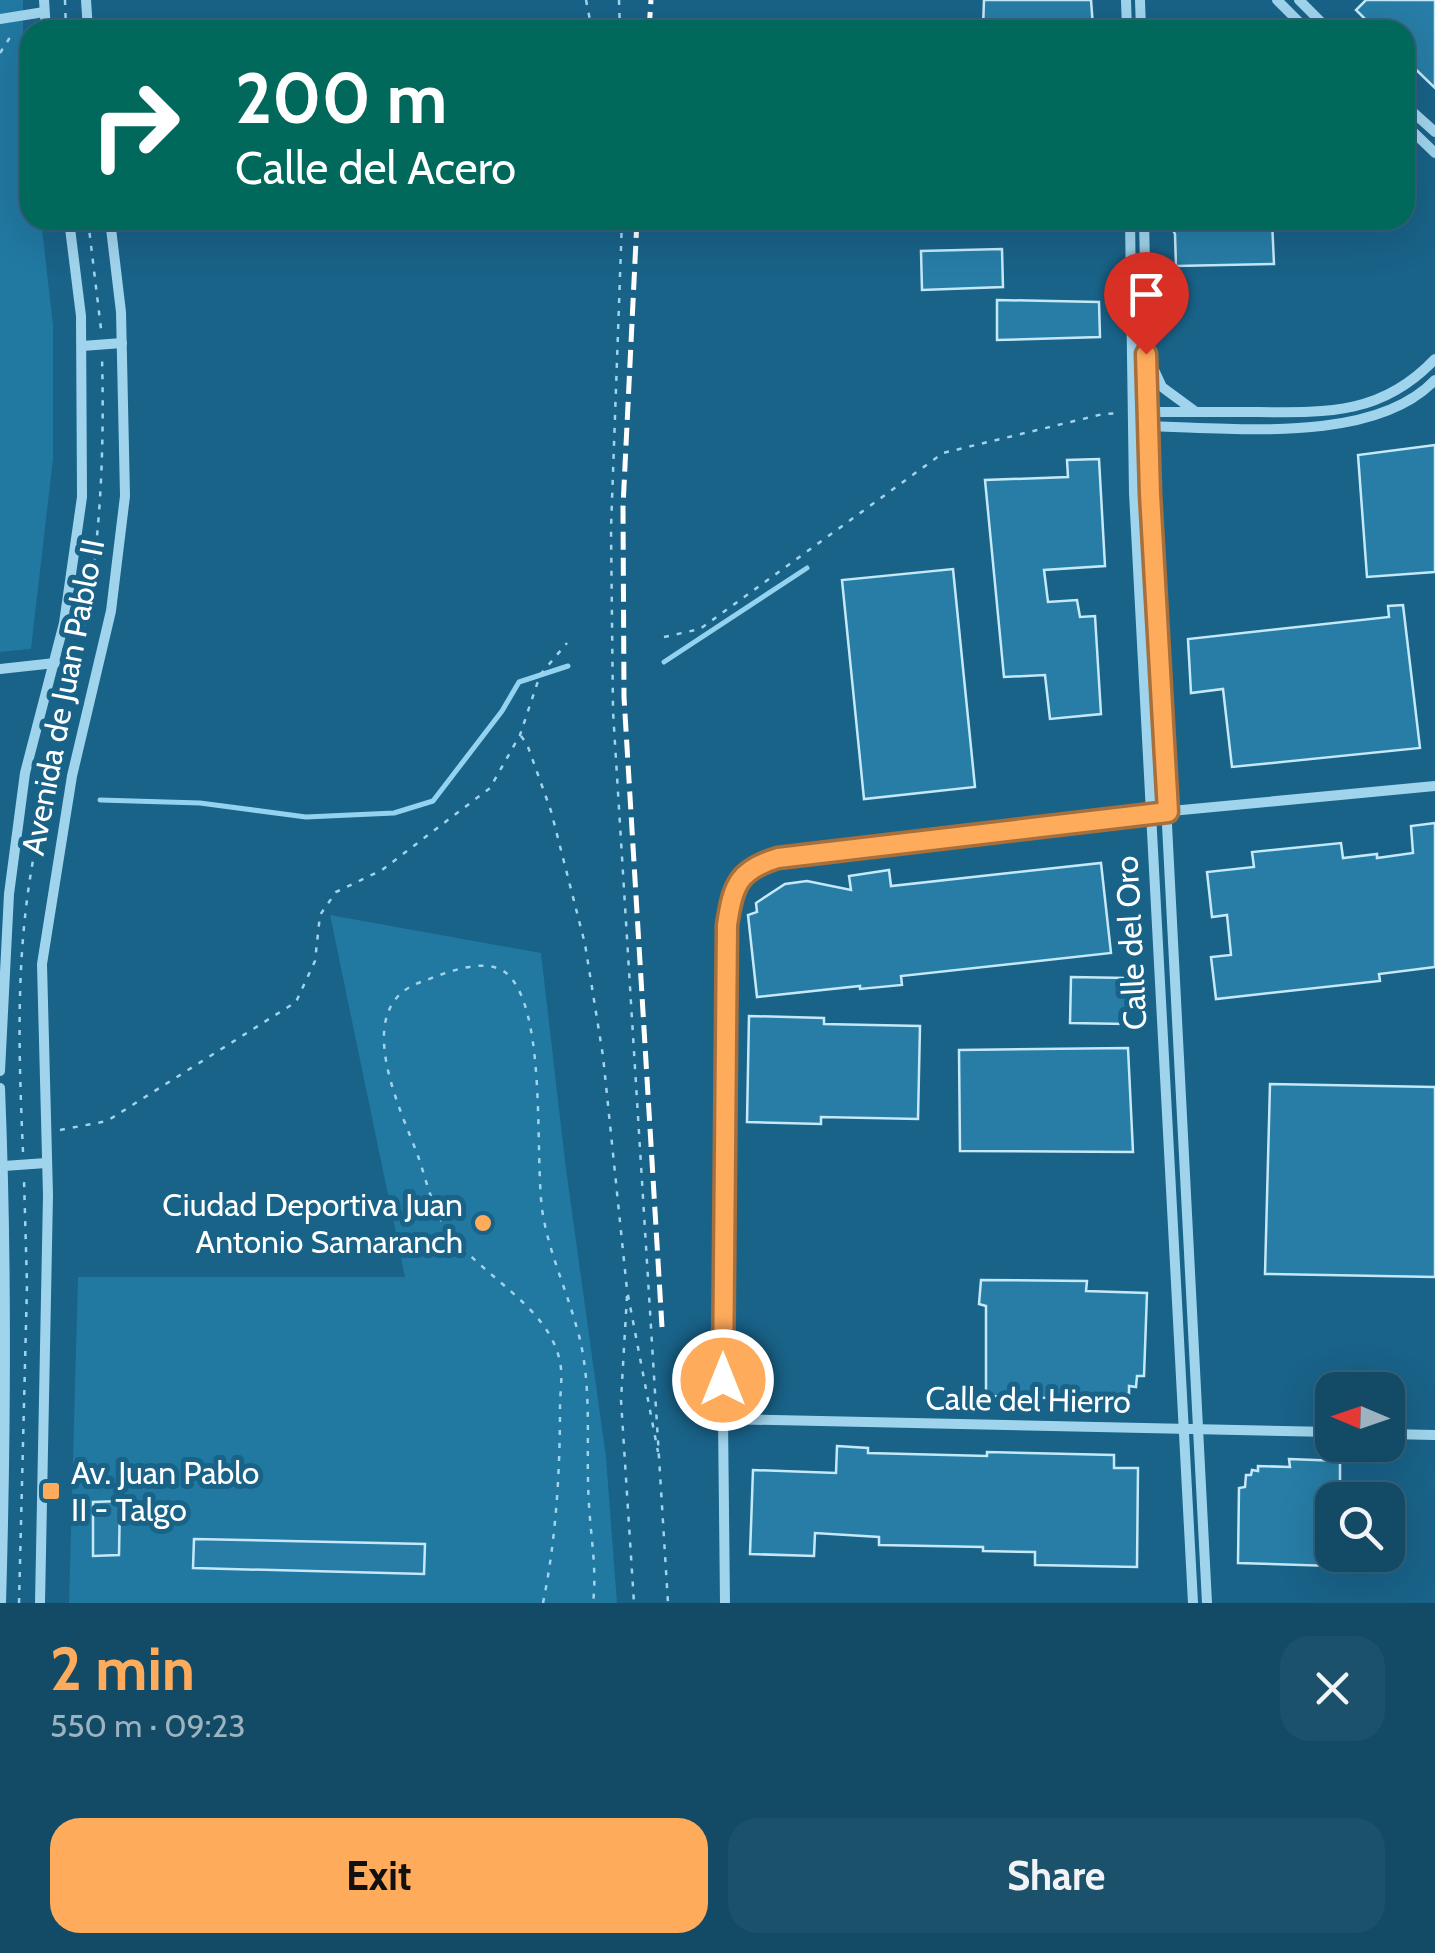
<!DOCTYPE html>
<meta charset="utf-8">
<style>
:root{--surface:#134a66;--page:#1c516c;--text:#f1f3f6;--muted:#9db3bf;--line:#32627a;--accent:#ffab5c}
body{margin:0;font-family:Cabin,sans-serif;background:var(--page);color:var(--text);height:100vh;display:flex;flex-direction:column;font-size:38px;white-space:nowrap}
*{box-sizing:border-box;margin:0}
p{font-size:32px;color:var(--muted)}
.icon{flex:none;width:55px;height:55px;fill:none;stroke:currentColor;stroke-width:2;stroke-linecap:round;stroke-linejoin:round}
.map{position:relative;height:1603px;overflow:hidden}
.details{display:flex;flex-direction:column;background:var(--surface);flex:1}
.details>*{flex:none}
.hud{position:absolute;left:20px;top:20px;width:1395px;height:210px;border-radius:30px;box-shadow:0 10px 40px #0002,0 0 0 2px var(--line);background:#00695c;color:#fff;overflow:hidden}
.needle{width:65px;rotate:272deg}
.tools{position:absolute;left:1315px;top:1372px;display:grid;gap:20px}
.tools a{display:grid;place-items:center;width:90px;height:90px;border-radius:20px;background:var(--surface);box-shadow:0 10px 40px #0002,0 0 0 2px var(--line);font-size:50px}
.pin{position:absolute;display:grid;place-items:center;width:85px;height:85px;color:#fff;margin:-102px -42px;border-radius:50% 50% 50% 0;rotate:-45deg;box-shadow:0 0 10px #0007}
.pin .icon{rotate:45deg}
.me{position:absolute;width:110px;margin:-55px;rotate:0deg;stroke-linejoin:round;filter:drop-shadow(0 0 8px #0008)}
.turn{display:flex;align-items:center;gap:35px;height:210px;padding:0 50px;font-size:45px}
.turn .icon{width:130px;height:130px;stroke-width:2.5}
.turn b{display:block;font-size:70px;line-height:85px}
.round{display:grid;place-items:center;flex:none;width:105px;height:105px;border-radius:30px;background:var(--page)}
.head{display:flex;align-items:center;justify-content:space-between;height:170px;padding:0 50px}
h1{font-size:60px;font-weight:800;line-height:75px;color:var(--accent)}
.cta{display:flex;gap:20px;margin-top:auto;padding:20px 50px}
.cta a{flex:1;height:115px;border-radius:30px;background:var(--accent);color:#111;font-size:40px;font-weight:800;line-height:115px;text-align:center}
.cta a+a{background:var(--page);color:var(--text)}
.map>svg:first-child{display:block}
.green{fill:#2178a1}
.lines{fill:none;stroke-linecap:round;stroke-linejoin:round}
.stream{stroke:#93d3ef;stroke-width:5}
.building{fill:#277da6;stroke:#c6e9f9;stroke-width:2.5}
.path{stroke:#a0d4ed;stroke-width:2.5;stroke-dasharray:5 8;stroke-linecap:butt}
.minor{stroke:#a0d4ed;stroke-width:10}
.rail{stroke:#fff;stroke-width:5;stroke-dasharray:18 8;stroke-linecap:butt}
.route-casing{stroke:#a66f3c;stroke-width:25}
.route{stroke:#ffab5c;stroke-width:18}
.poi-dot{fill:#ffab5c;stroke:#196288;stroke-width:4}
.labels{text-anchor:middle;stroke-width:10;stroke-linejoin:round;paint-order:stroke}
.street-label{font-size:32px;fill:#fff;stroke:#196288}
.poi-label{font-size:32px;fill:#fff;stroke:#196288;text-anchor:end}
</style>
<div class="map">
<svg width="1435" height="1603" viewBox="0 0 1435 1603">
<rect width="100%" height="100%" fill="#196288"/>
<!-- green -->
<g class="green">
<polygon points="0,0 23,0 23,65 30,128 30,220 41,220 53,325 53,459 31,649 0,652"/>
<polygon points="330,915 541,953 566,1169 606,1457 617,1603 69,1603 78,1277 405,1277"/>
</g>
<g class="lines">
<!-- stream -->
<g class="stream">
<polyline points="664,662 807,568"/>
<polyline points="100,800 200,803 306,817 394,813 433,801 502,711 519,682 568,666"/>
</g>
</g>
<!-- building -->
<g class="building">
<polygon points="984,0 1091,0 1093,27 983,28"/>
<polygon points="1366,0 1435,0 1435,88 1405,59 1405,30 1376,30 1356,10"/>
<polygon points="1272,221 1274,264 1176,266 1175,234 1170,225"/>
<polygon points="1002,249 1003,287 922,290 921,251"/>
<polygon points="997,300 1099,302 1100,337 997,340"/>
<polygon points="1435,445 1435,572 1367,577 1358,455"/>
<polygon points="1099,459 1105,566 1044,570 1048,602 1077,600 1080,617 1095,616 1101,714 1050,719 1045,675 1004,677 985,480 1068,477 1067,460"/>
<polygon points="953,569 975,787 864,799 842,580"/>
<polygon points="1403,605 1420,748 1232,767 1223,689 1191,693 1188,639 1389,617 1388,606"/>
<polygon points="1435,823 1435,967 1379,974 1380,981 1216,999 1211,957 1231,955 1227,915 1212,917 1207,872 1254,867 1252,852 1341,843 1343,858 1377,854 1377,858 1413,853 1411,826"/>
<polygon points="1101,863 1111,953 901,976 902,985 860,989 860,986 757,997 748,915 757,912 756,903 785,884 807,881 851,890 849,876 889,870 891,886"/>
<polygon points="1071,977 1128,978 1127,1024 1070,1023"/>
<polygon points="749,1016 824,1018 824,1024 920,1026 918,1119 821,1117 821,1124 747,1122"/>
<polygon points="1128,1048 1133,1152 960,1151 959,1050"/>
<polygon points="1270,1084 1435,1087 1435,1277 1265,1274"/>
<polygon points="981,1280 1087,1281 1086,1291 1147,1293 1144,1376 1137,1376 1136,1387 1129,1386 1129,1394 1116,1394 1115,1400 986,1396 986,1306 979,1304"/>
<polygon points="837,1446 868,1448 868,1453 987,1456 987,1452 1114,1455 1114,1468 1138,1468 1137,1567 1035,1565 1035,1552 983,1551 983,1547 879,1545 879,1537 815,1533 814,1556 750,1554 753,1470 836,1473"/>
<polygon points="1289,1459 1340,1461 1340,1500 1332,1500 1332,1566 1238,1563 1239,1488 1245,1487 1246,1475 1251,1475 1252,1470 1258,1471 1258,1466 1290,1467"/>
<polygon points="120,1501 119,1555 93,1556 93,1502"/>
<polygon points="194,1539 425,1544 424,1574 193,1568"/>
</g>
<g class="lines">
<!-- path -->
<g class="path">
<polyline points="65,0 66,30"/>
<polyline points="586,0 592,30"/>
<polyline points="619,0 620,30"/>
<polyline points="0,53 9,39 9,31"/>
<polyline points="88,220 101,329"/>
<polyline points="622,220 611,529 613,711 668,1603"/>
<polyline points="664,637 700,629 943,453 1103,414 1121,413"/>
<polyline points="521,736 527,744 551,811 585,944 603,1056 627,1290 658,1452"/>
<polyline points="60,1130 107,1121 296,1002 315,961 320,915 336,892 382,870 490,788 520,735 540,675 567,643"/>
<path d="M23,1152C19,1062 16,974 29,885C44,784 76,686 91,586C102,511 104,432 102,357"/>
<polyline points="627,1296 621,1400 634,1603"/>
<polyline points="19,1603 27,1285 24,1180"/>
<path d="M543,1603C556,1540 560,1472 560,1407C560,1393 563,1376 560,1362C549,1305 479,1276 445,1227C432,1207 426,1179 418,1156C401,1110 349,1007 421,982C446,973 492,952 512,979C546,1023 535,1151 542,1209C548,1250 565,1286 576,1325C594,1383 585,1445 589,1505C591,1539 597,1570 593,1603"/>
</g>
<!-- minor -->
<g class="minor">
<polyline points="44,0 46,30"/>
<polyline points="86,0 88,30"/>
<polyline points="1126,0 1127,30"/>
<polyline points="1140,0 1141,30"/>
<polyline points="1277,0 1307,30"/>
<polyline points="1299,0 1329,30"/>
<polyline points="0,19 44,12"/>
<polyline points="1405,105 1435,132"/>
<polyline points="1405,124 1435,153"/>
<polyline points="1130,220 1134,493 1193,1603"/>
<polyline points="1144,220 1150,494 1207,1603"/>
<polyline points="82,346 122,343"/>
<polyline points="1149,359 1162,387 1196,412"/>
<path d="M1142,412C1180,412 1219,412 1258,412C1329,413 1383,414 1435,359"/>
<path d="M1143,426C1228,427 1373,446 1435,380"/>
<polyline points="0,669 55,663"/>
<polyline points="0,1071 9,894 25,773 64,623 82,497 81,316 69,220"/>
<path d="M0,1088C7,1260 6,1431 1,1603"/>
<polyline points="4,1166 46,1163"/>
<polyline points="723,1419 1332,1432"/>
<polyline points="1388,1434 1435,1435"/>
<polyline points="40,1603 48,1195 42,964 72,776 111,611 125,496 121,312 110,220"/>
<path d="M725,1603L723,1419L727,925C733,885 738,870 778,858L1150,813L1435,786"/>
</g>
<!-- rail -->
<g class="rail">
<polyline points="649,30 651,0"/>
<polyline points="637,220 623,507 624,697 662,1327"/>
</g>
</g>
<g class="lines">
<!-- route casing -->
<g class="route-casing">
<path id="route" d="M723,1380L727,925C733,885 738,870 778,858L1168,812L1150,494L1146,354"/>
</g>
<!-- route -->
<use href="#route" class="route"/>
</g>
<!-- markers -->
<g class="poi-dot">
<circle cx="483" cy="1223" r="10"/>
<rect x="41" y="1481" width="20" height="20" rx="5"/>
</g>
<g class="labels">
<!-- street labels -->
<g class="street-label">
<text transform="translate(63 697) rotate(-79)" y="11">Avenida de Juan Pablo II</text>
<text transform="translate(1131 943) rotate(-93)" y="11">Calle del Oro</text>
<text transform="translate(1028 1400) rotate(1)" y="11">Calle del Hierro</text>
</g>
<!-- poi labels -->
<g class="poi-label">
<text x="463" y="1216">Ciudad Deportiva Juan<tspan x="463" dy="37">Antonio Samaranch</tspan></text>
<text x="71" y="1484" text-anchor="start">Av. Juan Pablo<tspan x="71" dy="37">II - Talgo</tspan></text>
</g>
</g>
</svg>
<div class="tools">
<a><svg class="needle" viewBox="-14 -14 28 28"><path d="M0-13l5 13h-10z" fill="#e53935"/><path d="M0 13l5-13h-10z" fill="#9db3bf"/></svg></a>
<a><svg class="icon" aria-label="search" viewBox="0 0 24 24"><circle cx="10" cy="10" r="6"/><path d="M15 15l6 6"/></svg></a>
</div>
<div class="pin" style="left:1146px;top:354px;background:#d93025"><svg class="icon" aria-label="arrive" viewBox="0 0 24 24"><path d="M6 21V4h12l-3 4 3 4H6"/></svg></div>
<svg class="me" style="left:723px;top:1380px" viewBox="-20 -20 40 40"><circle r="17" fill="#ffab5c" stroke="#fff" stroke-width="3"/><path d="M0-11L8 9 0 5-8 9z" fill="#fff"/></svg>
<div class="hud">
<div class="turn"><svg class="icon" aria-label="right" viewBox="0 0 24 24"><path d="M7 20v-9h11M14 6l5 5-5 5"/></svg><div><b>200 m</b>Calle del Acero</div></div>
</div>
</div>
<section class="details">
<div class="head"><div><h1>2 min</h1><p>550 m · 09:23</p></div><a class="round"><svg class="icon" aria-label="close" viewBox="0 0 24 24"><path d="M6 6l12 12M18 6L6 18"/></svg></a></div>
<div class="cta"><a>Exit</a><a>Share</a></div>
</section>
